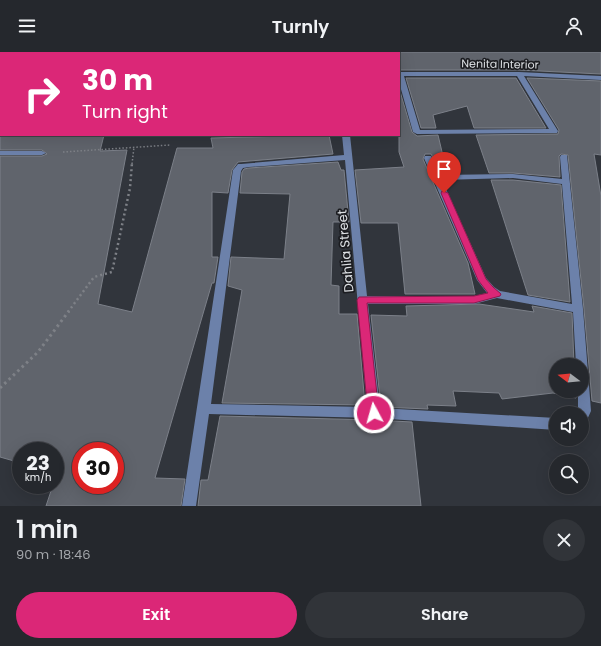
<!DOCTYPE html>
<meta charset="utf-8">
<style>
:root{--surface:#25282d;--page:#313439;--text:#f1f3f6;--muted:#a3a6aa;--line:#424449;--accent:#db2777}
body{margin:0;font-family:Poppins,sans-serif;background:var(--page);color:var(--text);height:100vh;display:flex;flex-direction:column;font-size:15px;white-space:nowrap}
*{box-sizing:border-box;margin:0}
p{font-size:13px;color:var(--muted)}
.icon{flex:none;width:22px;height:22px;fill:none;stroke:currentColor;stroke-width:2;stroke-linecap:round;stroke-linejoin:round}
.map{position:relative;height:454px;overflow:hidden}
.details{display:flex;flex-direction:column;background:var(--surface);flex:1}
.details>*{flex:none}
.guide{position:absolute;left:0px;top:0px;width:400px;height:84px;box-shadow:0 4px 16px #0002,0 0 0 1px var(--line);background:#db2777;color:#fff;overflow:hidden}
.needle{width:26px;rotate:286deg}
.controls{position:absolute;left:549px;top:306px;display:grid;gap:8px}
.controls a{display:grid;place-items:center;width:40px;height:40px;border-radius:50%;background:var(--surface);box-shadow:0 4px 16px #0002,0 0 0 1px var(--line);font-size:20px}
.speed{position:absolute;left:12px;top:390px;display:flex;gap:8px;font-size:20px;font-weight:700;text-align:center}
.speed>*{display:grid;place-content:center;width:52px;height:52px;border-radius:50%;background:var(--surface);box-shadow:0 4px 16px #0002,0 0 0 1px var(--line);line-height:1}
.speed small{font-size:10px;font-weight:400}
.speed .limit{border:6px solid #d22;background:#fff;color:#111}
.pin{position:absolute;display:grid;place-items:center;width:34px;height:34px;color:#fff;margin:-41px -17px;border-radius:50% 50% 50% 0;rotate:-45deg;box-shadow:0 0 4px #0007}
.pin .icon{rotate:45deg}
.me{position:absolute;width:44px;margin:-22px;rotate:354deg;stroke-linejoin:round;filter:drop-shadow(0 0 3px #0008)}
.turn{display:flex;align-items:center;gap:14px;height:84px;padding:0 16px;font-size:18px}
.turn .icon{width:52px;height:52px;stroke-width:2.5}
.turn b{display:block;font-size:28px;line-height:34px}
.round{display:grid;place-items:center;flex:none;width:42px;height:42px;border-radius:21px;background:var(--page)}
.summary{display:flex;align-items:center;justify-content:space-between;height:68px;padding:0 16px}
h1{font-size:24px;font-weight:600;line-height:30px}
.button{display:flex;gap:8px;margin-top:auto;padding:8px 16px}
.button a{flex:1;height:46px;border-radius:24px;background:var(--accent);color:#fff;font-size:16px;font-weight:600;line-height:46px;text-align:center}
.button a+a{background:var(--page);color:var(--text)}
header{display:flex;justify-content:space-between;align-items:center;height:52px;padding:0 16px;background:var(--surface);font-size:18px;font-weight:600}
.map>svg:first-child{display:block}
.building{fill:#60646c;stroke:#7c8089;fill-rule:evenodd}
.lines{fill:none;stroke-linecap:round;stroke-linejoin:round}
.path-far2{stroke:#7e8187;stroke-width:1.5;stroke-dasharray:1.5 2;stroke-linecap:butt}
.path-far1{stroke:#7e8187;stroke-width:2.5;stroke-dasharray:2 3;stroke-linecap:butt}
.path{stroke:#7e8187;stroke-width:3;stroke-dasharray:2.5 3.5;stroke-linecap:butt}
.minor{fill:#6c81aa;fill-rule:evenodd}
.route{fill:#db2777;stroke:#8e194d}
.labels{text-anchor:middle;stroke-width:3.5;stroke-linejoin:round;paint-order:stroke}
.far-street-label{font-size:11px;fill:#dde0e4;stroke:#1b1c20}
.street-label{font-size:13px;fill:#dde0e4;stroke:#1b1c20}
</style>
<header><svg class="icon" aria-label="menu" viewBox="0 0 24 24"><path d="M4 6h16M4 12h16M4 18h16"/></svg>Turnly<svg class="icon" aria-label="person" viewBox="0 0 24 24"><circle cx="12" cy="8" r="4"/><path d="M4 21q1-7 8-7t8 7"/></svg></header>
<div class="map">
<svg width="601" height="454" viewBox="0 0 601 454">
<rect width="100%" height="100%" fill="#31353c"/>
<!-- building -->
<g class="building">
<polygon points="399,0 601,0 601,22 519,18 399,18"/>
<polygon points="406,26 516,26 546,76 474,76 467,54 433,63 436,76 421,76"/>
<polygon points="527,26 601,29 601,103 594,102 601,144 601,351 592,349 584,257 568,103 561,102 559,104 560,125 513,121 489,121 476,83 558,82 559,78"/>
<polygon points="399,36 412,80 417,84 438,83 447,121 441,121 431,102 425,102 423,107 468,211 475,242 405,242 398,171 361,171 355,118 404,115 399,100"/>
<path d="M0,83H104L100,99L127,98L98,252L132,260L177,96H213L211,86L329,83L333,102L238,110L232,118L228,141L212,140V205H218L214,231H212L155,426L185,427L181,454H46L53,433H55L57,422L55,421V399H21V411L0,405V104H42L47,102L42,98H0ZM81,399H115V433H81Z"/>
<polygon points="338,110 341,118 344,118 349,170 333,170 331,233 339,234 339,262 357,262 365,353 222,351 242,238 228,234 231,205 284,207 290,142 240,141 242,120 244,117 249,116"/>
<polygon points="491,128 513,128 561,133 570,250 528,243"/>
<polygon points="479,252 534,260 532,254 572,261 574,313 556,313 556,339 576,339 576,346 553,341 502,347 499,341 453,339 456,354 427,353 428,357 381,355 371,263 407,264 406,254"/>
<polygon points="220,364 374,368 412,370 421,454 198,454 201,428 208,428"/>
</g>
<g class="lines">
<!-- path-far2 -->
<g class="path-far2">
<polyline points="63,100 170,93"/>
<polyline points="132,112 134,95"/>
</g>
<!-- path-far1 -->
<polyline class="path-far1" points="68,260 94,225 112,220 130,136 132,111"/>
<!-- path -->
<polyline class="path" points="0,336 38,300 69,259"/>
<!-- minor -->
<g class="minor">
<rect x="305" y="0" width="6" height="1"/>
<path d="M399,20H519L601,24V28L524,24L558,79L557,81L417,82L413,80L399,30ZM404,24H517L549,77L420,78Z"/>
<rect x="0" y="25" width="1" height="4"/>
<path d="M342,83H350L367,244H474L487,241L477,228L424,106L425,104H431L440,123L513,122L562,127L560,105L561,103H567L583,257L591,359L586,370L582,371V361H578V339H582V313H576L573,260L497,246L474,252H368L380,356L556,366V378L374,366L209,362L196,454H182L233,118L238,112H241L344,103ZM345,108L367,355L211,352L241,119L243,116L249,115ZM513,126L562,132L572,252L500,239L494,235L486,226L442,128Z"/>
<polygon points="0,99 42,99 46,101 42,103 0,103"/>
</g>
</g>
<!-- route -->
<polygon class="route" points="442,139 444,139 448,141 486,227 493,235 501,242 500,244 474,251 367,251 379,361 378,364 374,366 370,364 368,361 357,248 359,245 474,244 488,241 478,228 441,141"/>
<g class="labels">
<!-- far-street labels -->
<g class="far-street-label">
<text transform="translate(500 12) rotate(1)" y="4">Nenita Interior</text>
</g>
<!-- street labels -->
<g class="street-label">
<text transform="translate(345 199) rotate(-95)" y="5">Dahlia Street</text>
</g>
</g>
</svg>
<div class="controls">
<a><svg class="needle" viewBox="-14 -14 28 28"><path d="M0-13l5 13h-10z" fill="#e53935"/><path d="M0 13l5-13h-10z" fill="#a3a6aa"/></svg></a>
<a><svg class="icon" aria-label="sound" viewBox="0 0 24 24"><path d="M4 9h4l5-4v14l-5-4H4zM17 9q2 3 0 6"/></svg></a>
<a><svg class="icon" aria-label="search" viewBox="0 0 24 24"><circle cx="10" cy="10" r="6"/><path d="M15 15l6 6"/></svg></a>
</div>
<div class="speed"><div>23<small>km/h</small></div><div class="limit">30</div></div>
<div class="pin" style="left:444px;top:141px;background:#d93025"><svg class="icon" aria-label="arrive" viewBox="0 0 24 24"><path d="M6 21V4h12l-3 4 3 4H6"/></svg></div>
<svg class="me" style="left:374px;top:361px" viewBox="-20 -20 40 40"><circle r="17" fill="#db2777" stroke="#fff" stroke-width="3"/><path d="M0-11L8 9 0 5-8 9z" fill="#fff"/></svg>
<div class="guide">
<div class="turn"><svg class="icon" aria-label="right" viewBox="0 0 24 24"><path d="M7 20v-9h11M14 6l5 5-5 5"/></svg><div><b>30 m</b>Turn right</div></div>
</div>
</div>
<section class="details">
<div class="summary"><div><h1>1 min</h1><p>90 m · 18:46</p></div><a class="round"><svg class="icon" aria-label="close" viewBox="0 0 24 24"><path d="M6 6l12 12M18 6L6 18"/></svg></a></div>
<div class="button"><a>Exit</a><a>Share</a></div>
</section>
